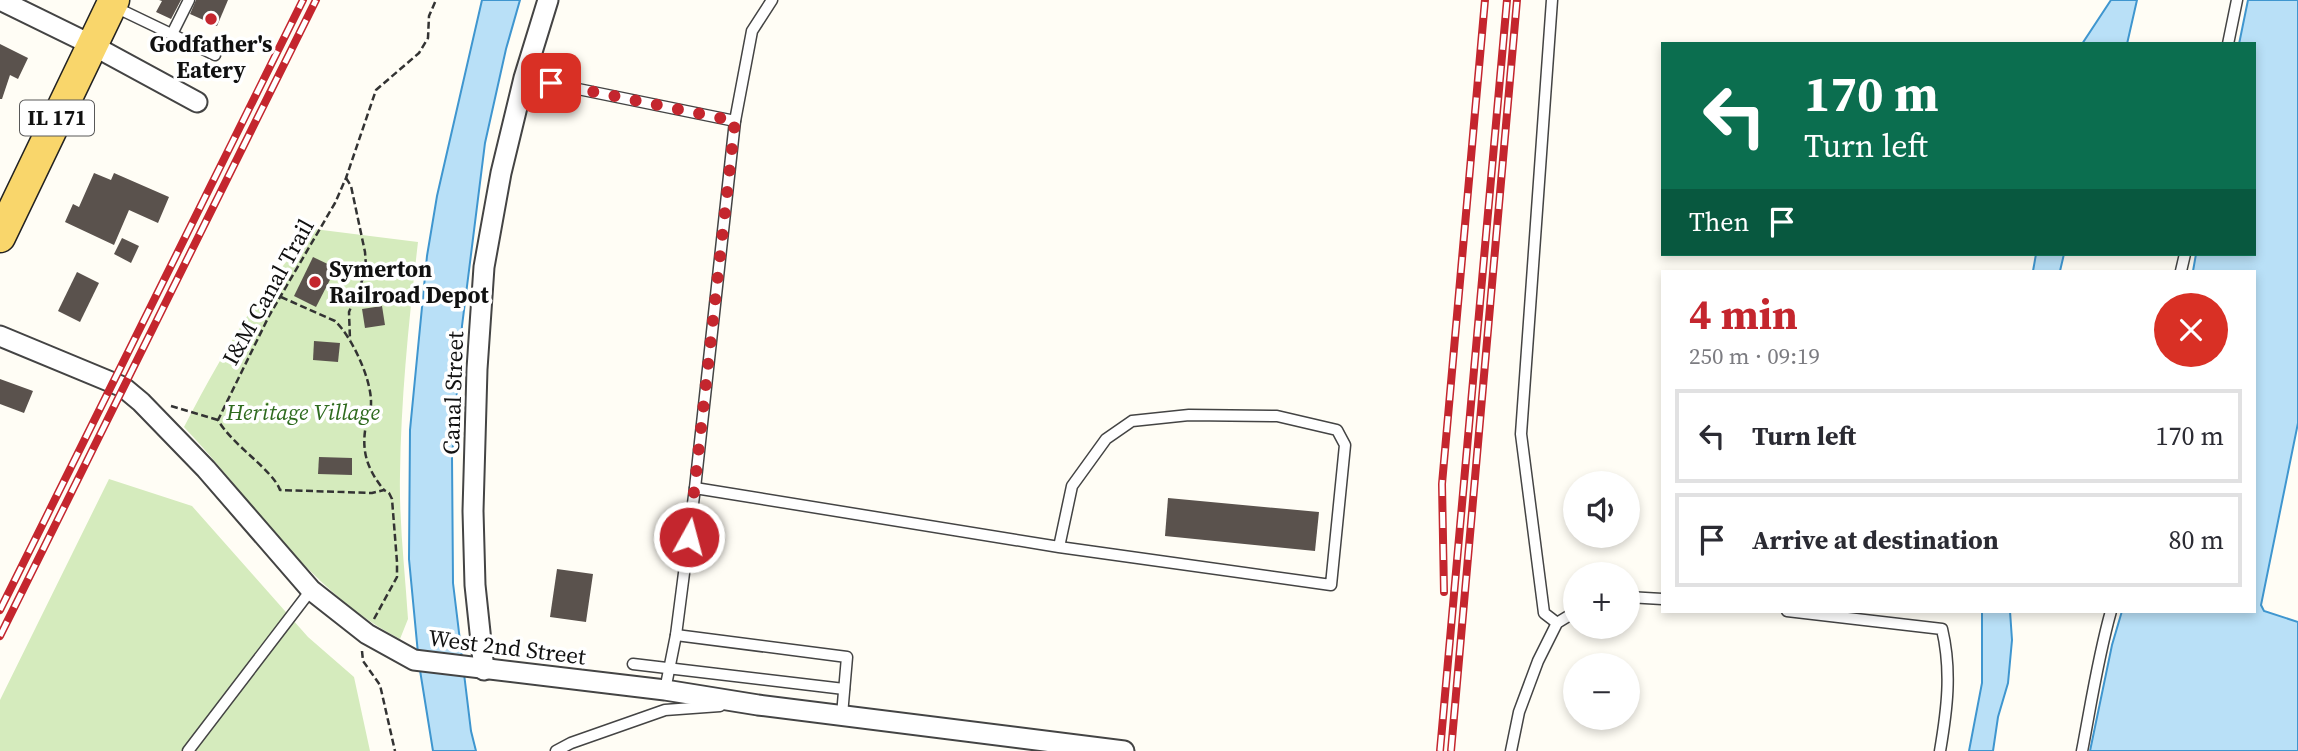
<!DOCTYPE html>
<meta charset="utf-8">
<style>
:root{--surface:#fff;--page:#f2f2f3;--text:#2b2b33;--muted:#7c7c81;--line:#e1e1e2;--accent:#c4262e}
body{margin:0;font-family:"Source Serif 4",serif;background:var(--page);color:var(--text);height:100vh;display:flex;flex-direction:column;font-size:26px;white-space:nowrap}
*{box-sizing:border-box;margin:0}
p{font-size:23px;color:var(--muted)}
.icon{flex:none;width:38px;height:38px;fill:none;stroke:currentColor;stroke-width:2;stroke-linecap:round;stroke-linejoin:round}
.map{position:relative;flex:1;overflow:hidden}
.drawer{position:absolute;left:1661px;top:270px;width:595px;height:343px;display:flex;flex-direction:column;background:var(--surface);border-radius:0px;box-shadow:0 4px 10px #0003}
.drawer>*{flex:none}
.guide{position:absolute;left:1661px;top:42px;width:595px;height:214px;border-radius:0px;box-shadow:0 4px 10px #0003;background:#0b6e4f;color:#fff;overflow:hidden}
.fabs{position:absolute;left:1563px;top:471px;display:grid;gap:14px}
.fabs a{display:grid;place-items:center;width:77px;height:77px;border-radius:50%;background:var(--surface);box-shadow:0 4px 10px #0003;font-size:35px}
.pin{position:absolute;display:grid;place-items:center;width:60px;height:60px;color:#fff;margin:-30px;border-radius:14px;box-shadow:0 4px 10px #0006}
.me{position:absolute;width:77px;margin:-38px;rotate:7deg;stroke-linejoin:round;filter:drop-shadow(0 0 5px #0008)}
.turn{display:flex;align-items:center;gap:24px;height:147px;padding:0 28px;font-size:32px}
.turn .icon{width:91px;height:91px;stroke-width:2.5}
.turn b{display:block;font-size:49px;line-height:60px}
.then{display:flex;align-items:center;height:66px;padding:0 28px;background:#0003;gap:14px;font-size:26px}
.round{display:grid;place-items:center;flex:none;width:74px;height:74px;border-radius:37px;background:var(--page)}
.head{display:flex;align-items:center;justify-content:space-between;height:119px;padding:0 28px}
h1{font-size:42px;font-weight:700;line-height:52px;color:var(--accent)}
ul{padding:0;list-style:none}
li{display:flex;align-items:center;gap:21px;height:94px;margin:0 14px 10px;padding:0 14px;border:4px solid var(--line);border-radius:0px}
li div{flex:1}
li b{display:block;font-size:26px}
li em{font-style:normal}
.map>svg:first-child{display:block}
.green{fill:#d5ebbd}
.water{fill:#b9e0f7;stroke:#3f96cf;stroke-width:2}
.building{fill:#5a524d}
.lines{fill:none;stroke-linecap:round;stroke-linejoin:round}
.lane-casing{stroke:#444;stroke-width:13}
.street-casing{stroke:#444;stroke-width:23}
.primary-casing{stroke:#222;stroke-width:33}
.path{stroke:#333;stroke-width:2.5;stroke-dasharray:7 3.5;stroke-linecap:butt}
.lane{stroke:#fff;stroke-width:10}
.street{stroke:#fff;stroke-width:19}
.primary{stroke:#f9d66b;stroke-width:30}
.rail-casing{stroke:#c4262e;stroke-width:8}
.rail{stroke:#fff;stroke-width:5;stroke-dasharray:16;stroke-linecap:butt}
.route{stroke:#c4262e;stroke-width:12;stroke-dasharray:0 21.6}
.poi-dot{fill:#c4262e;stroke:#fff;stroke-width:2.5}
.labels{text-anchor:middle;stroke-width:7;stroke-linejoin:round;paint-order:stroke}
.shield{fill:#fff;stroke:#585858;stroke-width:2}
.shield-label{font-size:21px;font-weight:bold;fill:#111}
.poi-label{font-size:23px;font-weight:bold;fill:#111;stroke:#fff}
.street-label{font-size:23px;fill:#111;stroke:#fff}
.park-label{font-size:23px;font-style:italic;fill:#2f6b1f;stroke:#fff}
</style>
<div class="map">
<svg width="2298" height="751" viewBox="0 0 2298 751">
<rect width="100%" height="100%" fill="#fffdf5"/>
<!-- green -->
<g class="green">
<path d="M314,229L418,242C409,319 401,397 400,475C399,523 405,571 408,619L400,639C309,592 253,500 184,427C221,356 260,288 314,229Z"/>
<polygon points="109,479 192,506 308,637 354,677 370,751 0,751 0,700"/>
</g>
<!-- water -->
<g class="water">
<polygon points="482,0 520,0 506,49 485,143 462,326 452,457 453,583 471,731 476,751 433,751 419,664 409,559 410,430 427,256 437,196"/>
<polygon points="2111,0 2137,0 2127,44 2082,44"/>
<polygon points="2248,0 2298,0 2298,423 2261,605 2264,611 2298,622 2298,751 2090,751 2112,645 2122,611 2254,611 2254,271 2193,271 2196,254 2254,254 2254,44 2239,44"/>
<polygon points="2036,254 2064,254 2060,271 2033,271"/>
<polygon points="1982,611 2010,611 2012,640 2008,683 1998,717 1993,751 1969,751 1982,683"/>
</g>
<!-- building -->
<g class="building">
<polygon points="159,0 181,0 171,19 156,12 162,1"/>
<polygon points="196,0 228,0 217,26 190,14"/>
<polygon points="0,44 28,58 18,79 10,75 2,99 0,99"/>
<polygon points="94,173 111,180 114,173 169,197 158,223 129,210 114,245 65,222 73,204 79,207"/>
<polygon points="122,238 139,246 131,263 114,254"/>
<polygon points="313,257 336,268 316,307 294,296"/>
<polygon points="77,272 99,283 80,322 58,311"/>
<polygon points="382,306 385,325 365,328 362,309"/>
<polygon points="314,341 340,343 338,362 313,360"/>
<polygon points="0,379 33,391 24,413 0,404"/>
<polygon points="319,457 352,458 352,475 318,474"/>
<polygon points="1168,498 1319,512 1315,551 1165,536"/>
<polygon points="557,569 593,574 586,622 550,617"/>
</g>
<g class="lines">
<!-- lane casing -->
<g class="lane-casing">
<g id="lane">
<polyline points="1552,0 1521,434 1544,613 1557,623"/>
<polyline points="115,7 215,55"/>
<polyline points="172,34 189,0"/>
<polyline points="2228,44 2237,0"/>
<polyline points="524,78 735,121"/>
<polyline points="2181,271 2185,254"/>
<polyline points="695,488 1059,547 1331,585 1345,445 1337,430 1277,416 1189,415 1132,421 1106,439 1072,486 1059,547"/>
<polyline points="1628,597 1662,599"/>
<path d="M1787,611L1942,629C1952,671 1947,710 1940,751"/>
<polyline points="676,635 847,657 842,715"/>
<polyline points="633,664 844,689"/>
<polyline points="665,690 676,635 695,488 735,121 752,31 772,0"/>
<polyline points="188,751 311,590"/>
<polyline points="556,751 571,743 665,710 720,706"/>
<polyline points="1511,751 1519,712 1538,661 1557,623 1575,612"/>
<path d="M2082,751C2091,704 2098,657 2111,611"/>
</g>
</g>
<!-- street casing -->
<g class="street-casing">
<g id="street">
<polyline points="0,0 92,45 197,102"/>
<polyline points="0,336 123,387 141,402 206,469 311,590 367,634 414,660 665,690 758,705 1124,751"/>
<polyline points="484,670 475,585 473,511 477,369 484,267 501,173 524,78 548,0"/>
</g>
</g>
<!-- primary casing -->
<g class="primary-casing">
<polyline id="primary" points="0,237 114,0"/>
</g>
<!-- path -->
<g class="path">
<polyline points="346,178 351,186 365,252 366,266 364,276 349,312 350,340"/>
<path d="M281,297L335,321C352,337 372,380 371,404C371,411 368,418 366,425C361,451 367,469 384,490"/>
<polyline points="171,406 218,420"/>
<path d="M374,619L397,577V562L392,499L389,493L384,490L372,493L280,490C273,470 231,444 218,420L269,316L335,203L346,178L376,90L419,53L428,38L429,16L436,0"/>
<polyline points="362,651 363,661 380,685 395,751"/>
</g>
<!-- lane -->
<use href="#lane" class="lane"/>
<!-- street -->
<use href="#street" class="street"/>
<!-- primary -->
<use href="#primary" class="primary"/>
<!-- rail casing -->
<g class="rail-casing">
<g id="rail">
<polyline points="1444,592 1442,484 1485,0"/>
<polyline points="0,610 303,0"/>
<polyline points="0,636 316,0"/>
<polyline points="1440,751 1507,0"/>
<polyline points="1451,751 1517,0"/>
</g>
</g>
<!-- rail -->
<use href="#rail" class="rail"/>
</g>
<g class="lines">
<!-- route -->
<polyline class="route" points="551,83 735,121 689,537"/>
</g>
<!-- markers -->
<g class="poi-dot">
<circle cx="211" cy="19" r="7"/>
<circle cx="315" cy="282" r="7"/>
</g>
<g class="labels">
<!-- shield labels -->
<rect class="shield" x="20" y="100.5" width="74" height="35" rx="5"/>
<g class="shield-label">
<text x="57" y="125">IL 171</text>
</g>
<!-- poi labels -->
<g class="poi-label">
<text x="211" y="52">Godfather's<tspan x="211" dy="26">Eatery</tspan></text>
<text x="329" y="277" text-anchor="start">Symerton<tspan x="329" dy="26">Railroad Depot</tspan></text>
</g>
<!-- street labels -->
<g class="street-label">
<text transform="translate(268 292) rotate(-61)" y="8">I&amp;M Canal Trail</text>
<text transform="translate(453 393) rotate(-88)" y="8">Canal Street</text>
<text transform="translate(507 647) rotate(7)" y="8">West 2nd Street</text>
</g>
<!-- park labels -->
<g class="park-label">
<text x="303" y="420">Heritage Village</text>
</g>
</g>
</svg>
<div class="fabs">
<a><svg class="icon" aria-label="sound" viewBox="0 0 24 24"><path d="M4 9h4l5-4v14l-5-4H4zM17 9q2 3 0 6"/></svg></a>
<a>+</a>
<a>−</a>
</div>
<div class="pin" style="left:551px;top:83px;background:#d93025"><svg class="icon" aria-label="arrive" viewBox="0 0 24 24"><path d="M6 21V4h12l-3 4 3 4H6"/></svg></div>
<svg class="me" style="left:689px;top:537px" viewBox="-20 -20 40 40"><circle r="17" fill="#c4262e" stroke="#fff" stroke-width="3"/><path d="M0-11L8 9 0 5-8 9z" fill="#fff"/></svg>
<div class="guide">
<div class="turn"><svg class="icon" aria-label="left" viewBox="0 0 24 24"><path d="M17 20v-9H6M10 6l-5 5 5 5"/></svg><div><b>170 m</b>Turn left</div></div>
<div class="then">Then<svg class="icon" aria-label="arrive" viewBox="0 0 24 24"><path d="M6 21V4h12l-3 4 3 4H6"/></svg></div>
</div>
<section class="drawer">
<div class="head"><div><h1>4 min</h1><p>250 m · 09:19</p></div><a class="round" style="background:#d93025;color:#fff"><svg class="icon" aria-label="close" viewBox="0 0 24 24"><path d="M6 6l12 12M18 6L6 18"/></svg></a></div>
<ul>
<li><svg class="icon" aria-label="left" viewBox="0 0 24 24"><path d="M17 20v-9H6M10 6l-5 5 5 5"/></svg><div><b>Turn left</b></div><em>170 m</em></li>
<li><svg class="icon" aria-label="arrive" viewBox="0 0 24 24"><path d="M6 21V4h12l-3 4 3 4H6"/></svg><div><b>Arrive at destination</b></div><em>80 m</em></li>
</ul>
</section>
</div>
